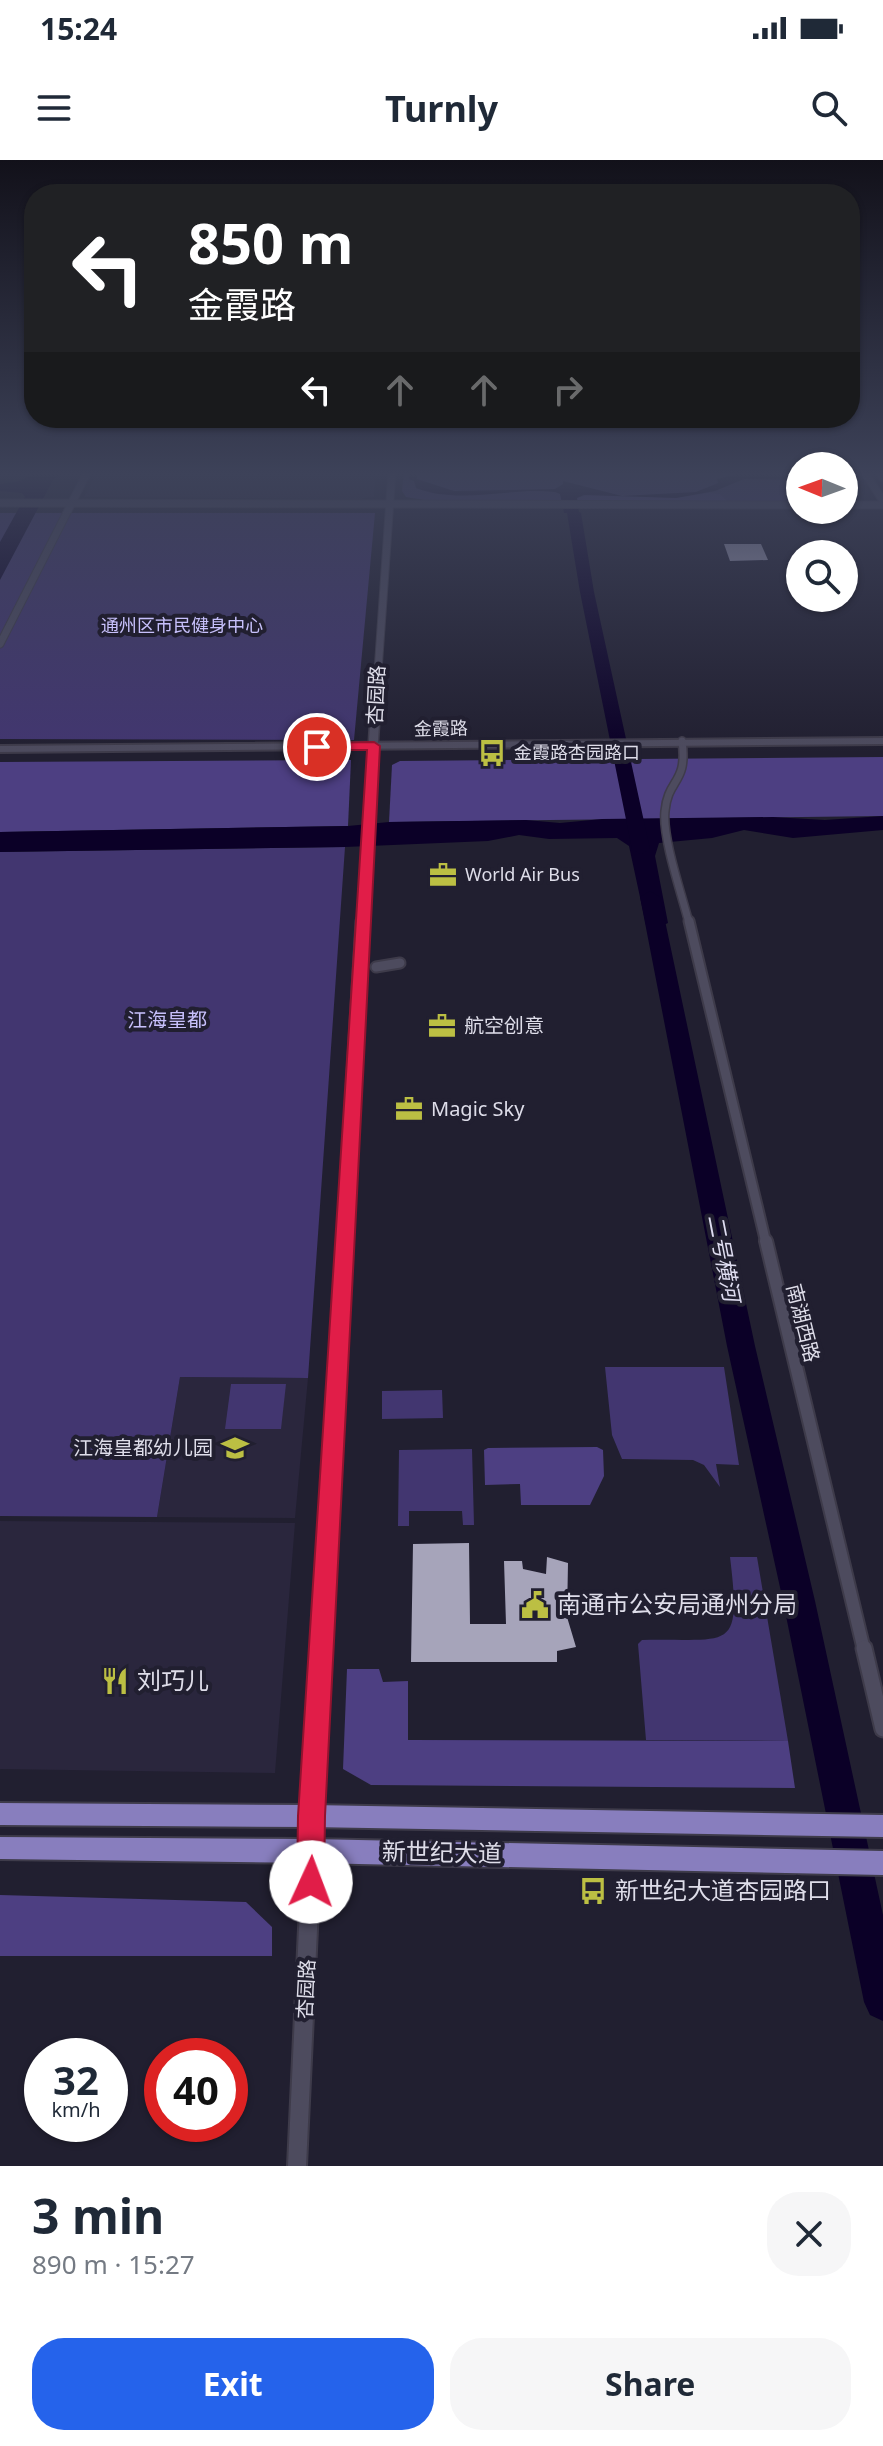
<!DOCTYPE html>
<meta charset="utf-8">
<style>
:root{--surface:#fff;--page:#f6f6f7;--text:#1f2937;--muted:#747a83;--accent:#2563eb}
body{margin:0;font-family:"Noto Sans","Noto Sans SC",sans-serif;background:var(--page);color:var(--text);height:100vh;display:flex;flex-direction:column;font-size:30px;white-space:nowrap}
*{box-sizing:border-box;margin:0}
p{font-size:26px;color:var(--muted)}
.icon{flex:none;width:44px;height:44px;fill:none;stroke:currentColor;stroke-width:2;stroke-linecap:round;stroke-linejoin:round}
.map{position:relative;height:2006px;overflow:hidden}
.sheet{display:flex;flex-direction:column;background:var(--surface);flex:1}
.sheet>*{flex:none}
.hud{position:absolute;left:24px;top:24px;width:836px;height:244px;border-radius:32px;box-shadow:0 2px 6px #0004;background:#202124;color:#fff;overflow:hidden}
.needle{width:52px;rotate:271deg}
.fabs{position:absolute;left:786px;top:292px;display:grid;gap:16px}
.fabs a{display:grid;place-items:center;width:72px;height:72px;border-radius:50%;background:var(--surface);box-shadow:0 2px 6px #0004;font-size:40px}
.speed{position:absolute;left:24px;top:1878px;display:flex;gap:16px;font-size:40px;font-weight:700;text-align:center}
.speed>*{display:grid;place-content:center;width:104px;height:104px;border-radius:50%;background:var(--surface);box-shadow:0 2px 6px #0004;line-height:1}
.speed small{font-size:20px;font-weight:400}
.speed .limit{border:12px solid #d22;background:#fff;color:#111}
.pin{position:absolute;display:grid;place-items:center;width:68px;height:68px;color:#fff;margin:-34px;border:4px solid #fff;border-radius:50%;box-shadow:0 2px 8px #0007}
.me{position:absolute;width:88px;margin:-44px;rotate:2deg;stroke-linejoin:round;filter:drop-shadow(0 0 6px #0008)}
.turn{display:flex;align-items:center;gap:28px;height:168px;padding:0 32px;font-size:36px}
.turn .icon{width:104px;height:104px;stroke-width:2.5}
.turn b{display:block;font-size:56px;line-height:68px}
.lanes{display:flex;align-items:center;height:76px;padding:0 32px;background:#0003;justify-content:center;gap:40px;direction:ltr}
.lanes .off{opacity:.35}
.round{display:grid;place-items:center;flex:none;width:84px;height:84px;border-radius:32px;background:var(--page)}
.summary{display:flex;align-items:center;justify-content:space-between;height:136px;padding:0 32px}
h1{font-size:48px;font-weight:700;line-height:60px}
.button{display:flex;gap:16px;margin-top:auto;padding:16px 32px}
.button a{flex:1;height:92px;border-radius:32px;background:var(--accent);color:#fff;font-size:32px;font-weight:700;line-height:92px;text-align:center}
.button a+a{background:var(--page);color:var(--text)}
.status{display:flex;justify-content:space-between;align-items:center;height:56px;padding:0 40px;background:var(--surface);direction:ltr}
.status svg{height:22px;fill:currentColor}
header{display:flex;justify-content:space-between;align-items:center;height:104px;padding:0 32px;background:var(--surface);font-size:36px;font-weight:700}
.map>svg:first-child{display:block}
.built{fill:#2a263d}
.green{fill:#423670}
.forest{fill:#4d3f82}
.water{fill:#0b0027}
.lines{fill:none;stroke-linecap:round;stroke-linejoin:round}
.river{fill:#0b0027;fill-rule:evenodd}
.building{fill:#a6a4ba}
.minor-far3-casing{stroke:#3e3b4a;stroke-width:10}
.minor-far2-casing{stroke:#3e3b4a;stroke-width:13}
.minor-far1-casing{stroke:#3e3b4a;stroke-width:16}
.minor-casing{stroke:#3e3b4a;stroke-width:19}
.tertiary-far4-casing{stroke:#3e3b4a;stroke-width:9}
.tertiary-far3-casing{stroke:#3e3b4a;stroke-width:12}
.tertiary-far2-casing{stroke:#3e3b4a;stroke-width:15}
.tertiary-far1-casing{stroke:#3e3b4a;stroke-width:18}
.tertiary-casing{stroke:#3e3b4a;stroke-width:22}
.secondary-casing{stroke:#3e3b4a;stroke-width:4}
.primary-casing{stroke:#3e3b4a;stroke-width:4}
.minor-far3{stroke:#4d4b5e;stroke-width:7}
.minor-far2{stroke:#4d4b5e;stroke-width:9}
.minor-far1{stroke:#4d4b5e;stroke-width:12}
.minor{stroke:#4d4b5e;stroke-width:15}
.tertiary-far4{stroke:#4d4b5e;stroke-width:7}
.tertiary-far3{stroke:#4d4b5e;stroke-width:9}
.tertiary-far2{stroke:#4d4b5e;stroke-width:11}
.tertiary-far1{stroke:#4d4b5e;stroke-width:14}
.tertiary{stroke:#4d4b5e;stroke-width:18}
.secondary{fill:#4d4b5e;fill-rule:evenodd}
.primary{fill:#887ebe;fill-rule:evenodd}
.route{fill:#e11d48;stroke:#92132f;stroke-width:2}
.labels{text-anchor:middle;stroke-width:8;stroke-linejoin:round;paint-order:stroke}
.far-park-label{font-size:18px;fill:#c7c0fb;stroke:#211f30}
.far-street-label{font-size:18px;fill:#dedde9;stroke:#211f30}
.far-poi-label{font-size:18px;fill:#dedde9;stroke:#211f30;text-anchor:start}
.street-label{font-size:20px;fill:#dedde9;stroke:#211f30}
.park-label{font-size:20px;fill:#c7c0fb;stroke:#211f30}
.poi-label{font-size:20px;fill:#dedde9;stroke:#211f30;text-anchor:start}
.water-label{font-size:22px;font-style:italic;fill:#dfddf1;stroke:#211f30}
.near-poi-label{font-size:24px;fill:#dedde9;stroke:#211f30;text-anchor:start}
.near-street-label{font-size:24px;fill:#dedde9;stroke:#211f30}
</style>
<div class="status"><b>15:24</b><svg viewBox="0 0 49 12"><path d="M0 12V9h3v3zM5 12V6h3v6zM10 12V3h3v9zM15 12V0h3v12zM26 1h20v11H26zM47 4h2v5h-2z"/></svg></div>
<header><svg class="icon" aria-label="menu" viewBox="0 0 24 24"><path d="M4 6h16M4 12h16M4 18h16"/></svg>Turnly<svg class="icon" aria-label="search" viewBox="0 0 24 24"><circle cx="10" cy="10" r="6"/><path d="M15 15l6 6"/></svg></header>
<div class="map">
<svg width="883" height="2006" viewBox="0 0 883 2006">
<rect width="100%" height="100%" fill="#211f30"/>
<!-- built -->
<g class="built">
<polygon points="98,311 376,311 374,337 359,339 84,337"/>
<polygon points="180,1217 308,1218 295,1358 157,1357"/>
<polygon points="0,1361 295,1363 275,1613 0,1609"/>
</g>
<!-- green -->
<g class="green">
<polygon points="404,311 800,311 800,341 431,341 406,337 402,331"/>
<polygon points="0,353 375,353 354,580 0,579"/>
<polygon points="345,687 308,1218 180,1217 157,1357 0,1356 0,692"/>
<polygon points="605,1207 724,1207 739,1305 716,1304 720,1327 704,1305 693,1300 622,1299 612,1275"/>
<polygon points="231,1224 286,1224 281,1269 225,1269"/>
<polygon points="442,1230 443,1258 382,1259 382,1231"/>
<polygon points="472,1289 474,1365 463,1365 462,1351 409,1351 409,1366 398,1366 399,1290"/>
<path d="M730,1397H757L788,1581L646,1580L638,1484L642,1480C730,1478 742,1495 730,1397Z"/>
</g>
<!-- forest -->
<g class="forest">
<polygon points="708,333 720,334 727,341 578,341 577,338 592,334 676,338"/>
<polygon points="883,597 883,656 389,662 392,605 400,601"/>
<polygon points="351,600 348,666 0,672 0,602"/>
<polygon points="597,1287 603,1290 604,1316 590,1345 521,1345 520,1324 485,1325 484,1290 488,1288"/>
<polygon points="347,1509 379,1509 383,1522 408,1521 408,1580 788,1581 795,1628 371,1625 343,1609"/>
<polygon points="0,1735 246,1742 272,1767 272,1796 0,1796"/>
</g>
<!-- water -->
<g class="water">
<polygon points="39,311 67,311 53,320 0,420 0,382 25,337 22,333 0,331 0,324 20,321"/>
<path d="M410,311H417V319L454,331L555,329L563,324V321L622,336L696,332L718,323L717,319C744,311 770,311 800,311V320L744,319L715,331L676,338L584,335L577,338L579,353H564L560,334L555,332C509,327 460,345 416,328L414,321L409,319Z"/>
<polygon points="883,656 883,670 793,678 744,670 712,678 659,683 655,696 668,763 657,768 646,765 629,686 617,678 549,679 519,675 488,681 345,687 0,692 0,672 348,666 389,662 526,660 560,663 602,659 773,657 825,660"/>
</g>
<g class="lines">
<!-- river -->
<g class="river">
<polygon points="574,349 581,353 594,432 650,689 641,695 632,689 580,432 567,353"/>
<polygon points="650,731 660,737 755,1186 815,1441 883,1755 883,1861 870,1855 864,1842 783,1441 727,1186 640,737"/>
</g>
</g>
<!-- building -->
<g class="building">
<polygon points="724,384 761,384 768,400 730,401"/>
<polygon points="469,1383 470,1464 506,1464 504,1401 522,1401 523,1409 546,1414 547,1397 568,1403 567,1457 576,1487 557,1491 557,1502 411,1502 413,1384"/>
</g>
<g class="lines">
<!-- minor-far3 casing -->
<g class="minor-far3-casing">
<path id="minor-far3" d="M682,581C688,624 668,618 665,651C662,678 682,735 689,763"/>
</g>
<!-- minor-far2 casing -->
<g class="minor-far2-casing">
<g id="minor-far2">
<polyline points="689,761 766,1083"/>
<polyline points="376,807 400,803"/>
</g>
</g>
<!-- minor-far1 casing -->
<g class="minor-far1-casing">
<polyline id="minor-far1" points="766,1081 864,1490"/>
</g>
<!-- minor casing -->
<g class="minor-casing">
<polyline id="minor" points="864,1488 883,1569"/>
</g>
<!-- tertiary-far4 casing -->
<g class="tertiary-far4-casing">
<g id="tertiary-far4">
<polyline points="864,311 883,341"/>
<polyline points="879,311 883,318"/>
<polyline points="0,343 800,345"/>
<polyline points="844,345 883,345"/>
<polyline points="0,484 88,311"/>
<polyline points="378,511 392,311"/>
</g>
</g>
<!-- tertiary-far3 casing -->
<g class="tertiary-far3-casing">
<polyline id="tertiary-far3" points="362,763 378,509"/>
</g>
<!-- tertiary-far2 casing -->
<g class="tertiary-far2-casing">
<polyline id="tertiary-far2" points="343,1083 362,761"/>
</g>
<!-- tertiary-far1 casing -->
<g class="tertiary-far1-casing">
<polyline id="tertiary-far1" points="320,1490 344,1081"/>
</g>
<!-- tertiary casing -->
<g class="tertiary-casing">
<polyline id="tertiary" points="297,2006 321,1488"/>
</g>
<!-- secondary casing -->
<g class="secondary-casing">
<polygon id="secondary" points="883,578 883,584 0,592 0,586"/>
</g>
<!-- primary casing -->
<g class="primary-casing">
<g id="primary">
<polygon points="0,1643 311,1645 883,1655 883,1677 311,1667 0,1665"/>
<polygon points="0,1677 312,1679 883,1691 883,1715 312,1703 0,1699"/>
</g>
</g>
<!-- minor-far3 -->
<use href="#minor-far3" class="minor-far3"/>
<!-- minor-far2 -->
<use href="#minor-far2" class="minor-far2"/>
<!-- minor-far1 -->
<use href="#minor-far1" class="minor-far1"/>
<!-- minor -->
<use href="#minor" class="minor"/>
<!-- tertiary-far4 -->
<use href="#tertiary-far4" class="tertiary-far4"/>
<!-- tertiary-far3 -->
<use href="#tertiary-far3" class="tertiary-far3"/>
<!-- tertiary-far2 -->
<use href="#tertiary-far2" class="tertiary-far2"/>
<!-- tertiary-far1 -->
<use href="#tertiary-far1" class="tertiary-far1"/>
<!-- tertiary -->
<use href="#tertiary" class="tertiary"/>
<!-- secondary -->
<use href="#secondary" class="secondary"/>
<!-- primary -->
<use href="#primary" class="primary"/>
</g>
<!-- sky -->
<linearGradient id="sky" x2="0" y2="1"><stop stop-color="#12111a"/><stop offset="0.53" stop-color="#3d4259"/><stop offset="1" stop-color="#3d4259" stop-opacity="0"/></linearGradient>
<rect width="883" height="592" fill="url(#sky)"/>
<!-- route -->
<polygon class="route" points="374,582 380,586 325,1656 324,1722 320,1732 311,1736 301,1732 297,1722 298,1656 367,590 317,590 310,587 317,583"/>
<!-- icons -->
<defs>
<g id="bus-bare" transform="scale(2.16)"><path d="M-5-6H5V4H4V6H2V4H-2V6H-4V4H-5ZM-3.5-4V0h7V-4ZM-3.5 1.2v1.5H-2V1.2ZM2 1.2v1.5H3.5V1.2Z" fill="#bcbf43" stroke="#211f30" stroke-width="2.5" paint-order="stroke"/></g>
<g id="office-bare" transform="scale(2.16)"><path d="M-6-3h4V-5.5h4V-3h4V5H-6ZM-1-4.5V-3h2v-1.5ZM-6 0V1H6V0Z" fill="#bcbf43" stroke="#211f30" stroke-width="2.5" paint-order="stroke"/></g>
<g id="school-bare" transform="scale(2.16)"><path d="M0-5L7-2L0 1L-7-2ZM-4 1L0 2.5L4 1V4Q0 6-4 4Z" fill="#bcbf43" stroke="#211f30" stroke-width="2.5" paint-order="stroke"/></g>
<g id="civic-bare" transform="scale(2.16)"><path d="M-.6-6.5H3V-4.5H.6V-3L4-1V1h2V6H-6V1h2V-1L-.6-3ZM-1.2 2.5V6h2.4V2.5Z" fill="#bcbf43" stroke="#211f30" stroke-width="2.5" paint-order="stroke"/></g>
<g id="restaurant-bare" transform="scale(2.16)"><path d="M-5-6h1v4h1v-4h1v4h1v-4h1v5L-1.5 .5V6h-2V.5L-5-1ZM5-6V6H3V1.5H1.5Q1.5-4 5-6Z" fill="#bcbf43" stroke="#211f30" stroke-width="2.5" paint-order="stroke"/></g>
</defs>
<g fill-rule="evenodd">
<use href="#bus-bare" x="492" y="593"/>
<use href="#office-bare" x="443" y="715"/>
<use href="#office-bare" x="442" y="866"/>
<use href="#office-bare" x="409" y="949"/>
<use href="#school-bare" x="235" y="1288"/>
<use href="#civic-bare" x="535" y="1445"/>
<use href="#restaurant-bare" x="115" y="1521"/>
<use href="#bus-bare" x="593" y="1731"/>
</g>
<g class="labels">
<!-- far-park labels -->
<g class="far-park-label">
<text x="182" y="472">通州区市民健身中心</text>
</g>
<!-- far-street labels -->
<g class="far-street-label">
<text transform="translate(441 569) rotate(-1)" y="6">金霞路</text>
</g>
<!-- far-poi labels -->
<g class="far-poi-label">
<text x="514" y="599">金霞路杏园路口</text>
<text x="465" y="721">World Air Bus</text>
</g>
<!-- street labels -->
<g class="street-label">
<text transform="translate(376 535) rotate(-87)" y="7">杏园路</text>
<text transform="translate(803 1163) rotate(76)" y="7">南湖西路</text>
<text transform="translate(306 1829) rotate(-87)" y="7">杏园路</text>
</g>
<!-- park labels -->
<g class="park-label">
<text x="167" y="867">江海皇都</text>
</g>
<!-- poi labels -->
<g class="poi-label">
<text x="464" y="873">航空创意</text>
<text x="431" y="956">Magic Sky</text>
<text x="213" y="1295" text-anchor="end">江海皇都幼儿园</text>
</g>
<!-- water labels -->
<g class="water-label">
<text transform="translate(724 1098) rotate(79)" y="8">二号横河</text>
</g>
<!-- near-poi labels -->
<g class="near-poi-label">
<text x="557" y="1453">南通市公安局通州分局</text>
<text x="137" y="1529">刘巧儿</text>
<text x="615" y="1739">新世纪大道杏园路口</text>
</g>
<!-- near-street labels -->
<g class="near-street-label">
<text transform="translate(442 1693) rotate(1)" y="8">新世纪大道</text>
</g>
</g>
</svg>
<div class="fabs">
<a><svg class="needle" viewBox="-14 -14 28 28"><path d="M0-13l5 13h-10z" fill="#e53935"/><path d="M0 13l5-13h-10z" fill="#747a83"/></svg></a>
<a><svg class="icon" aria-label="search" viewBox="0 0 24 24"><circle cx="10" cy="10" r="6"/><path d="M15 15l6 6"/></svg></a>
</div>
<div class="speed"><div>32<small>km/h</small></div><div class="limit">40</div></div>
<div class="pin" style="left:317px;top:587px;background:#d93025"><svg class="icon" aria-label="arrive" viewBox="0 0 24 24"><path d="M6 21V4h12l-3 4 3 4H6"/></svg></div>
<svg class="me" style="left:311px;top:1722px" viewBox="-20 -20 40 40"><circle r="19" fill="#fff"/><path d="M0-13L10 11 0 6-10 11z" fill="#e11d48"/></svg>
<div class="hud">
<div class="turn"><svg class="icon" aria-label="left" viewBox="0 0 24 24"><path d="M17 20v-9H6M10 6l-5 5 5 5"/></svg><div><b>850 m</b>金霞路</div></div>
<div class="lanes"><svg class="icon" aria-label="left" viewBox="0 0 24 24"><path d="M17 20v-9H6M10 6l-5 5 5 5"/></svg><svg class="icon off" aria-label="ahead" viewBox="0 0 24 24"><path d="M12 20V5M6 11l6-6 6 6"/></svg><svg class="icon off" aria-label="ahead" viewBox="0 0 24 24"><path d="M12 20V5M6 11l6-6 6 6"/></svg><svg class="icon off" aria-label="right" viewBox="0 0 24 24"><path d="M7 20v-9h11M14 6l5 5-5 5"/></svg></div>
</div>
</div>
<section class="sheet">
<div class="summary"><div><h1>3 min</h1><p>890 m · 15:27</p></div><a class="round"><svg class="icon" aria-label="close" viewBox="0 0 24 24"><path d="M6 6l12 12M18 6L6 18"/></svg></a></div>
<div class="button"><a>Exit</a><a>Share</a></div>
</section>
